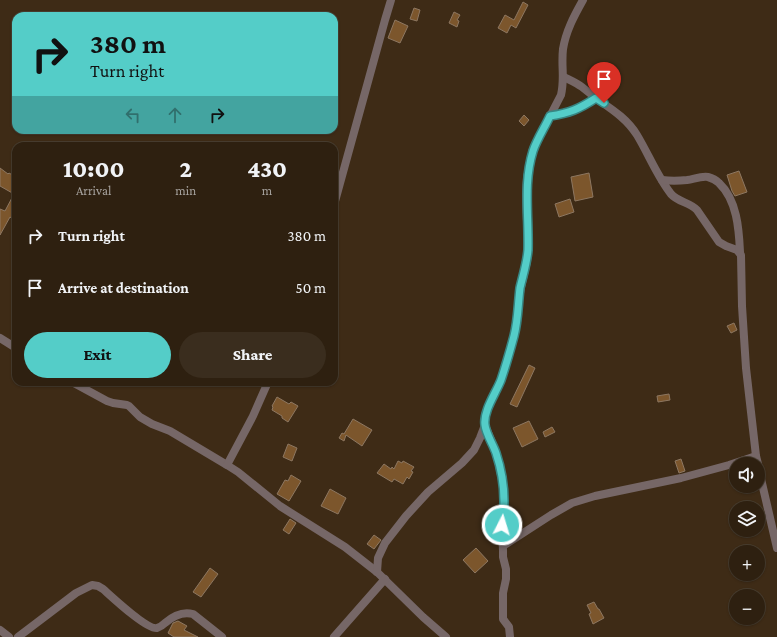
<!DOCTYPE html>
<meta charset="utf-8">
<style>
:root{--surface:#2e2010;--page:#3a2d1e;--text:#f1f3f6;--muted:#a7a39f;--line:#493e30;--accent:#54cdc8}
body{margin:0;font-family:"Crimson Pro",serif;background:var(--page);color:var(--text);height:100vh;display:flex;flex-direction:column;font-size:15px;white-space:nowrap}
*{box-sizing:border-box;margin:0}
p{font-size:13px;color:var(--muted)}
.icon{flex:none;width:22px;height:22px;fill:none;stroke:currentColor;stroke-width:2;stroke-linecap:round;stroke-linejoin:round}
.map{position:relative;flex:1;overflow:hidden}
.drawer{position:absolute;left:12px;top:142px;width:326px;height:244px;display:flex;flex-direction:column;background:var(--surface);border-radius:12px;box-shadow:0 1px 3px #0004,0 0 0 1px var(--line)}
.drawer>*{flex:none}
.hud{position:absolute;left:12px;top:12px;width:326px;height:122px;border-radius:12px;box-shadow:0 1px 3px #0004,0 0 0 1px var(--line);background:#54cdc8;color:#111;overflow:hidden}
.fabs{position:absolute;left:729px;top:457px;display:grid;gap:8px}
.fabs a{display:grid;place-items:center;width:36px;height:36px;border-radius:50%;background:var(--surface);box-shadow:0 1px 3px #0004,0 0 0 1px var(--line);font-size:20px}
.pin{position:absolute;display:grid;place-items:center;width:34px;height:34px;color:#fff;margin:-41px -17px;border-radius:50% 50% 50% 0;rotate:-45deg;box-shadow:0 0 4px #0007}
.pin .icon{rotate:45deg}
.me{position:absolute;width:44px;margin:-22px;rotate:5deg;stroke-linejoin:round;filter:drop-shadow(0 0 3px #0008)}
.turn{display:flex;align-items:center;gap:14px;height:84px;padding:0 12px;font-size:18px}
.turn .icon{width:52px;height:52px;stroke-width:2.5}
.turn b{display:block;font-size:28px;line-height:34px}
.lanes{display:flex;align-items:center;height:38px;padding:0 12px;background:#0003;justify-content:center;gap:20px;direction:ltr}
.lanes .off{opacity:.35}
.eta{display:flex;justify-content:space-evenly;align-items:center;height:68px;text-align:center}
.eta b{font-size:24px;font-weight:800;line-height:28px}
.primary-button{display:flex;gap:8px;margin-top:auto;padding:8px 12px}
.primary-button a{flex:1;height:46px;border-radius:24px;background:var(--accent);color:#111;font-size:16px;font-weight:800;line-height:46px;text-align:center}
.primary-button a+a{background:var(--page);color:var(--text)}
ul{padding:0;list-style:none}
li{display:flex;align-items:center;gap:12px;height:52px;padding:0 12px}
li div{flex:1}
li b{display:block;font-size:15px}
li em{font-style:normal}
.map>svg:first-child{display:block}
.building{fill:#7c562c;stroke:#8d7761}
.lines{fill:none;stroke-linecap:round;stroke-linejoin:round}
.minor{stroke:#766767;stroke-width:8}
.route-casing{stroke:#378582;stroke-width:10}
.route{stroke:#54cdc8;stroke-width:7}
</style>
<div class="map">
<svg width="777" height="637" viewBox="0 0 777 637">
<rect width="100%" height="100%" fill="#3e2b16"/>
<!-- building -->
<g class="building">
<polygon points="523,2 528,5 516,28 511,25 507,33 498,28 505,15 514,20"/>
<polygon points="414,8 420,10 417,21 410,19"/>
<polygon points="454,12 460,15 457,20 459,21 457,27 449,23"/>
<polygon points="395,20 408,26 400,43 388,38"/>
<polygon points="524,115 529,120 524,126 519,121"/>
<polygon points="0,168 8,174 9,173 16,177 16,221 10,217 0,235 0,209 5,211 14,194 0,186"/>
<polygon points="739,171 747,192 735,196 732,191 727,175"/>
<polygon points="589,173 593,197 575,201 571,177"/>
<polygon points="570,199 574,212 559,217 555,204"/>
<polygon points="734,323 737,330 731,333 727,326"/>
<polygon points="529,365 535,368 517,407 510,404"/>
<polygon points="669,394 670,400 658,402 657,396"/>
<polygon points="277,397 289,404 291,402 298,406 288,422 282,418 282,416 272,410 273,407 272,406"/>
<polygon points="353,419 372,430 362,446 346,435 344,441 339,438 342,433 344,434"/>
<polygon points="529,421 538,439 522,447 513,428"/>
<polygon points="552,427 555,432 545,437 543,432"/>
<polygon points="288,444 297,448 292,461 283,457"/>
<polygon points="681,459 685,471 679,473 675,461"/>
<polygon points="398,461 402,463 403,461 414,467 411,471 413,472 409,479 407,477 403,484 394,479 392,482 377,473 384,464 391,469 392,467 394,469"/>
<polygon points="291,475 301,481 289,501 277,494 285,480 288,481"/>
<polygon points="330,489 346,498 338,514 321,506"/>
<polygon points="290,519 296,523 289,534 283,530"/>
<polygon points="374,535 381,540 374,549 367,544"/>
<polygon points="476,548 488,561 475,573 463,560"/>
<polygon points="210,568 218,574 201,597 193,592"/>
<polygon points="594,602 598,609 599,609 604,618 593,624 589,614 591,613 587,605"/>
<polygon points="178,621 187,626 184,630 198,637 174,637 168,633 173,623"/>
</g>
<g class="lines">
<!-- minor -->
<g class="minor">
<path d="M564,77C570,80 577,83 582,87C587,91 592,95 597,99C613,110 627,119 637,135C649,155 657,176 671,194C678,202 689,202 697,210L719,242L726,246L737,250L741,255L742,306L746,368L756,456L758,464"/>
<path d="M550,115C570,113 579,109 596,98"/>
<path d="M662,180C670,181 678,181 687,180C694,179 701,176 708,177C712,178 716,180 719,183C737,200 739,229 740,252"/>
<polyline points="334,205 385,20 391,0"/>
<polyline points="0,338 16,348"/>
<polyline points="72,382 107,401 113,403 127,405 129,406 140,417 152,424 170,431 227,465 238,472 280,506 345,547 377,572 423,617 446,637"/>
<polyline points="485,425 496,452 499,465 504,490 504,501 502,525 503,551 503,557 506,569 506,579 503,593 503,619 509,627 510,637"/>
<polyline points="227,465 253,416 268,382"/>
<polyline points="758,466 777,548"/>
<polyline points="503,546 551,515 572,503 595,496 681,478 729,465 756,456"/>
<path d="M377,572L378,558L385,543L406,516L428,492L462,463L474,450L480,438L485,425V415L500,382L507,362L517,323L518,306L521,287L527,262L528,250L526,194L527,178L530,162L533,149L561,95C565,78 561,66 563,49C566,31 574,16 583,0"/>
<polyline points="0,630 9,637"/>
<path d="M18,637L76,593L92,585L98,586L103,589C111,596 147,630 157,628C160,627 163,625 165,623C173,616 182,611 193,614L222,637"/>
<polyline points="334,637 385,579"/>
</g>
</g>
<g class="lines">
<!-- route casing -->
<g class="route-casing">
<path id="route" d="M502,525C503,517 504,509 504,501C504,485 501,468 496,453C493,444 486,434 485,425C483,411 496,393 501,380C506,365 510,351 514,336C518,321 518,305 520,288C523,275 527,263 528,250C529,216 523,183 533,151C537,139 545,127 550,116C570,113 579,109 596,98L604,103"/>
</g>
<!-- route -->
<use href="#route" class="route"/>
</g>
</svg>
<div class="fabs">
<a><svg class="icon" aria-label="sound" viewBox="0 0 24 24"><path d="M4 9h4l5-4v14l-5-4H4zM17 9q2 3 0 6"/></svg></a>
<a><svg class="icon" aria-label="layers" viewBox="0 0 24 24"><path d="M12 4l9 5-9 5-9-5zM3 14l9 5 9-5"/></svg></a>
<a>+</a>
<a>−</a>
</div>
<div class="pin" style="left:604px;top:103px;background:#d93025"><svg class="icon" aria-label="arrive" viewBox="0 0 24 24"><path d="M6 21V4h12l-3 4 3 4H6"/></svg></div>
<svg class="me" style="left:502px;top:525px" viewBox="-20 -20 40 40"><circle r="17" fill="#54cdc8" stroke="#fff" stroke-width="3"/><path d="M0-11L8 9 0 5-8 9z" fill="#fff"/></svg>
<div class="hud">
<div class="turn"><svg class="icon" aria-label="right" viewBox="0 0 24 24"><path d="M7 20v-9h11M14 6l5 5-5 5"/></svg><div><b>380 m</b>Turn right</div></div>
<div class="lanes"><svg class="icon off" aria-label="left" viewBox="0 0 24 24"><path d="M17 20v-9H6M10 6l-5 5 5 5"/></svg><svg class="icon off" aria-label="ahead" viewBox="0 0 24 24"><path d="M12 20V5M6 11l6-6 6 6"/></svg><svg class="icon" aria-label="right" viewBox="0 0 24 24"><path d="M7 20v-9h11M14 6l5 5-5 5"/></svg></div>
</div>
<section class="drawer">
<div class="eta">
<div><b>10:00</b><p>Arrival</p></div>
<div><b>2</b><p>min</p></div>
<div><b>430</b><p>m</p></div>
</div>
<ul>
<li><svg class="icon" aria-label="right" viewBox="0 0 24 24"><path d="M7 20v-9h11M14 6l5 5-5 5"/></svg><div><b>Turn right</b></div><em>380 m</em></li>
<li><svg class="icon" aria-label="arrive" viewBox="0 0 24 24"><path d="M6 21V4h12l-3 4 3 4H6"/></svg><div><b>Arrive at destination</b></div><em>50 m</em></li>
</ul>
<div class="primary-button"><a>Exit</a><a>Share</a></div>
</section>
</div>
